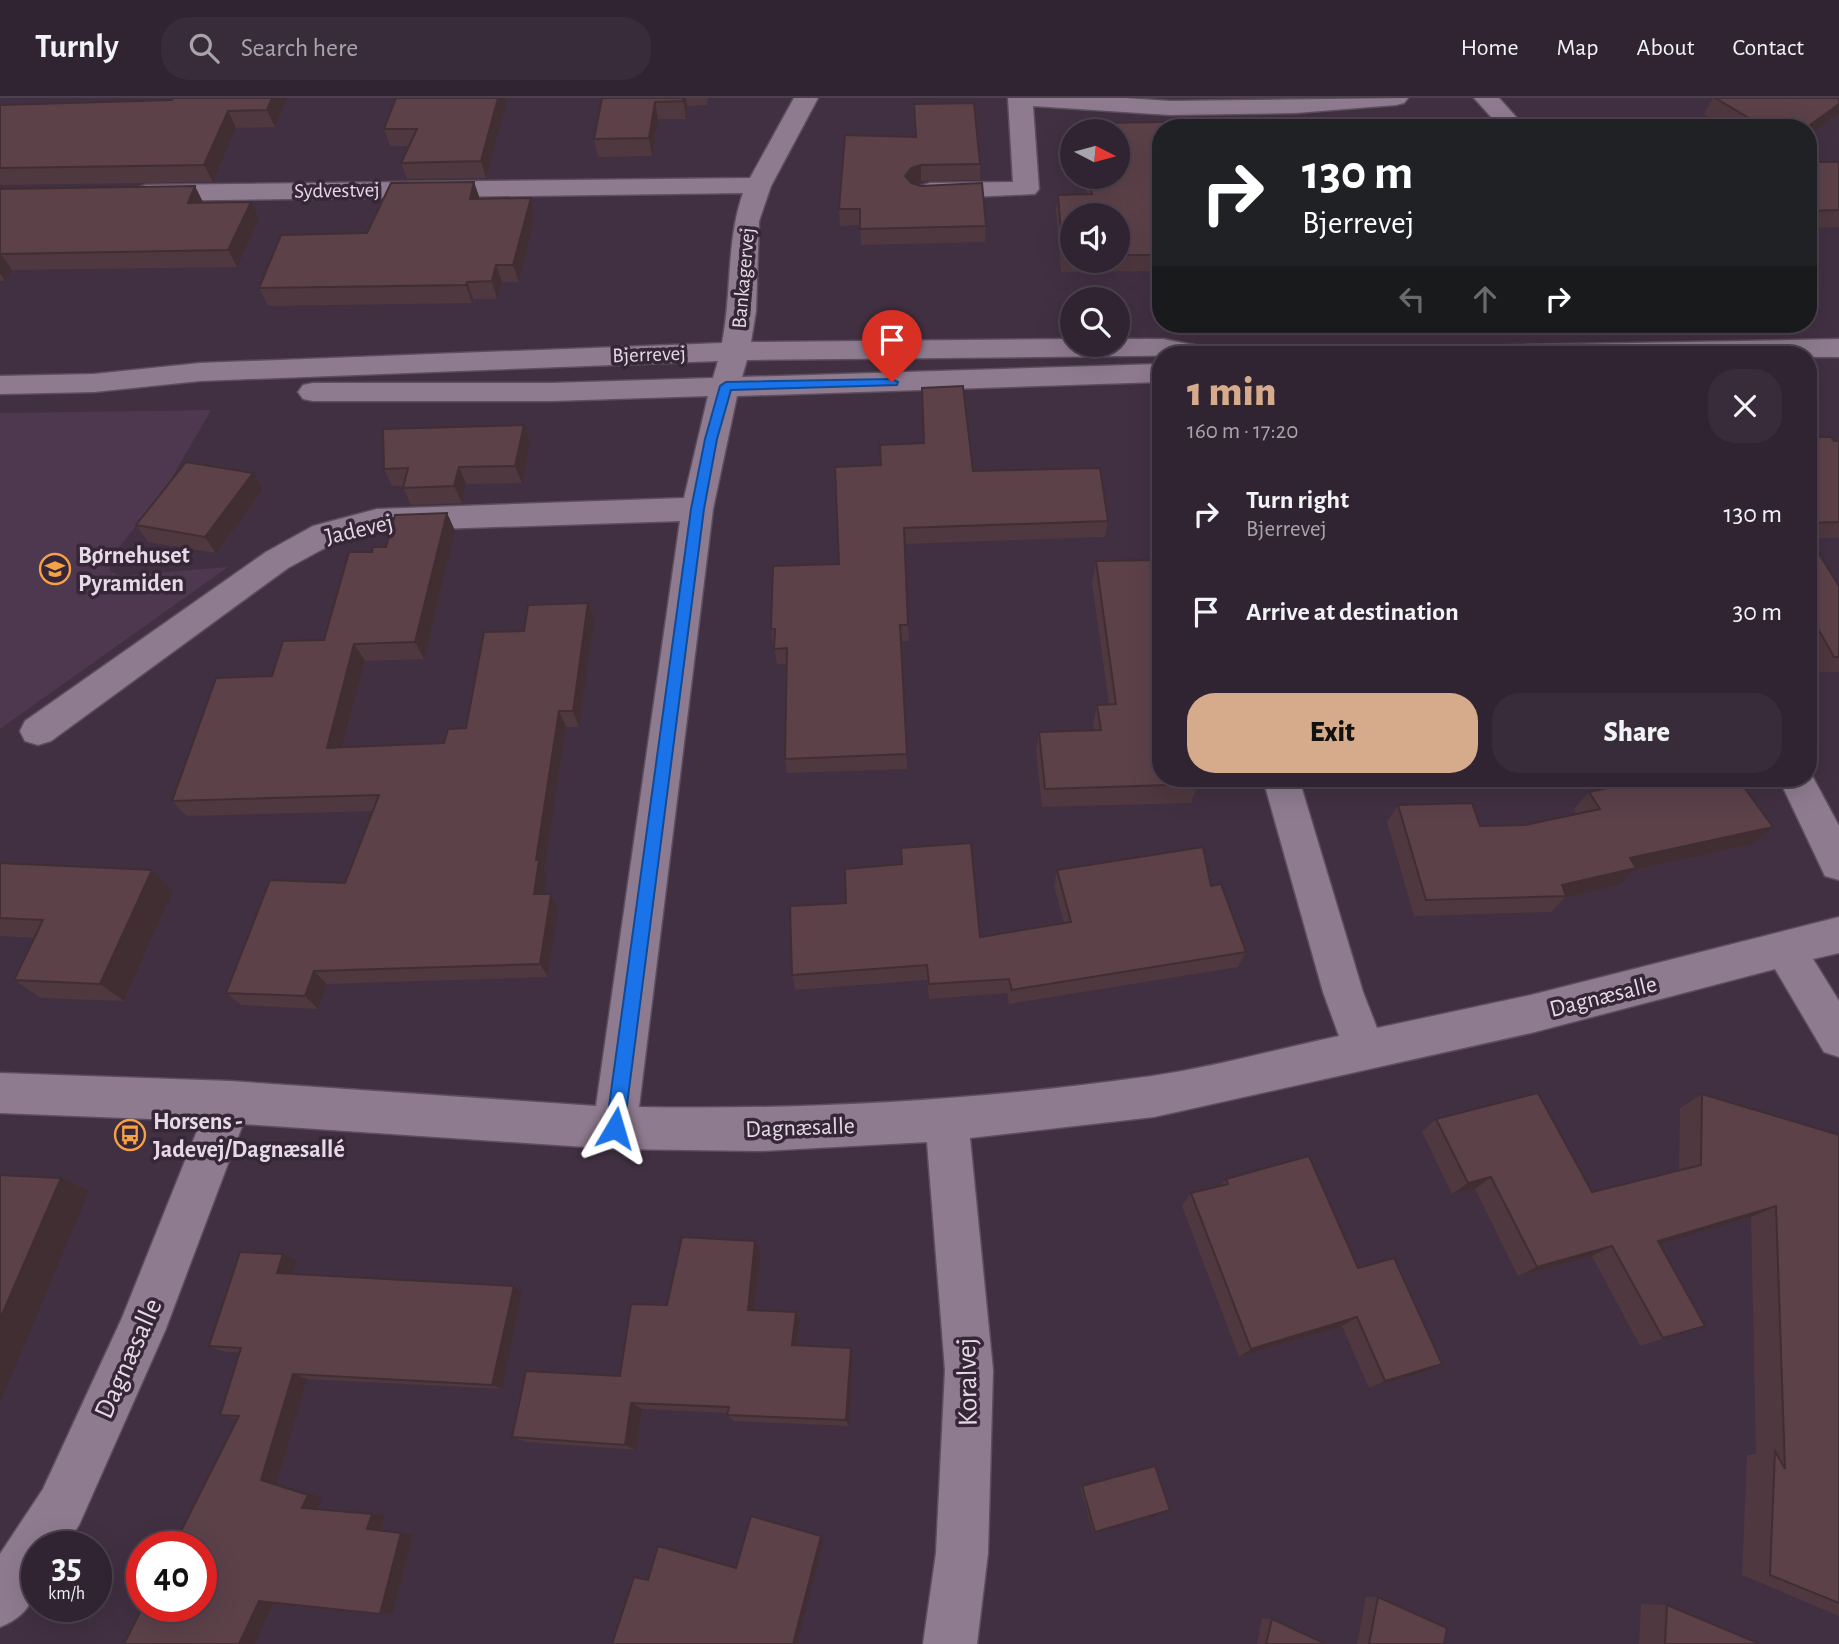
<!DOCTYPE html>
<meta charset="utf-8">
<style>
:root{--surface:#312432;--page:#392c3a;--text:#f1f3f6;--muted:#a8a4ac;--line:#4c414d;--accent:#d6ab8b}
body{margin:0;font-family:"Alegreya Sans",sans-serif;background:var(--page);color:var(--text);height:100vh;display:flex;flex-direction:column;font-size:26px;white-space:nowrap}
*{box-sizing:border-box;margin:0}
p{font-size:23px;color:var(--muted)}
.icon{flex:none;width:38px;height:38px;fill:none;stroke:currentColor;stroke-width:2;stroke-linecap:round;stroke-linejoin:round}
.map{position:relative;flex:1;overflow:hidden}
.details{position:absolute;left:1152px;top:248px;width:665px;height:441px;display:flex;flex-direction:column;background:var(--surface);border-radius:28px;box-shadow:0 7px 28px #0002,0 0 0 2px var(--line)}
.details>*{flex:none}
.banner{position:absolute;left:1152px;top:21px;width:665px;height:214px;border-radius:28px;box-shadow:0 7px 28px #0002,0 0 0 2px var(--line);background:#202124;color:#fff;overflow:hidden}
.needle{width:46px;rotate:96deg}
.controls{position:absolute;left:1060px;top:21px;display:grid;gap:14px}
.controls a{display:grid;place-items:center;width:70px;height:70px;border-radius:50%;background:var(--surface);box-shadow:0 7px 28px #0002,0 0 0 2px var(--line);font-size:35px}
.speed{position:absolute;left:21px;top:1433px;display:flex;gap:14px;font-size:35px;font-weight:700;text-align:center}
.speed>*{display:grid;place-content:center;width:91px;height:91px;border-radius:50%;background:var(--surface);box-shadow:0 7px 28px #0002,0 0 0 2px var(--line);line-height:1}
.speed small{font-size:18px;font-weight:400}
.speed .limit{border:10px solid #d22;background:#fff;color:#111}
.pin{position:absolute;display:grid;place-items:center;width:60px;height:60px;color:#fff;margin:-72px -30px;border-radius:50% 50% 50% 0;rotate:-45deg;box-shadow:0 0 7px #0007}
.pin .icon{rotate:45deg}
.me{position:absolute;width:77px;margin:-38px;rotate:7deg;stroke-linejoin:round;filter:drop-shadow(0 0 5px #0008)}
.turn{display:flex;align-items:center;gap:24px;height:147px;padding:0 35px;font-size:32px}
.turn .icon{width:91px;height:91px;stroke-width:2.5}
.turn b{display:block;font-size:49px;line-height:60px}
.lanes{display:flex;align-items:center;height:66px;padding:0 35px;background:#0003;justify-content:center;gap:35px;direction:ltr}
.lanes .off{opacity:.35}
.round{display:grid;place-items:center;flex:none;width:74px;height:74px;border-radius:28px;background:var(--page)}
.headline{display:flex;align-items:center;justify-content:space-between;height:119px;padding:0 35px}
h1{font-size:42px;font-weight:800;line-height:52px;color:var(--accent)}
.cta{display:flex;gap:14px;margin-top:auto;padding:14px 35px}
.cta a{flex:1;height:80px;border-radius:28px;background:var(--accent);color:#111;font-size:28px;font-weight:800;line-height:80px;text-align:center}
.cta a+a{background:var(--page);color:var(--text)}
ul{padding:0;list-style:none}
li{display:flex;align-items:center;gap:21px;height:98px;padding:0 35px}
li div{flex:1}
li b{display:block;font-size:26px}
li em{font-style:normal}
header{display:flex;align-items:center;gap:42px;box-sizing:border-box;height:98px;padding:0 35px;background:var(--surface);border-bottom:2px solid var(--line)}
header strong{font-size:33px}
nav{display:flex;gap:38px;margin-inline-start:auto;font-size:24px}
.search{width:490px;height:63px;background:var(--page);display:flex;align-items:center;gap:18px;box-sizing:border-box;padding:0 24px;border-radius:28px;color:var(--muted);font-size:26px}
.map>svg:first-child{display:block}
.built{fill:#4d384f}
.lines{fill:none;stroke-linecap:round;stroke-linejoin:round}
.minor-casing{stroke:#5c4e5e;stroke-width:3}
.minor{fill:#8f7b90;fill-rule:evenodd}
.wall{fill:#4f383f;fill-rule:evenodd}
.shaded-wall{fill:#402e33}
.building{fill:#5c4149;stroke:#402e33;stroke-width:2}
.route{fill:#1a73e8;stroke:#114b97;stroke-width:2}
.labels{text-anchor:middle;stroke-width:7;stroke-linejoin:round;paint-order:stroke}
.far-street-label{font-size:21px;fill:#e5dae5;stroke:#362638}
.street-label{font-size:24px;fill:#e5dae5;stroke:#362638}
.poi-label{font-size:24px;font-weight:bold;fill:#e5dae5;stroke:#362638;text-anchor:start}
.near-street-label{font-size:28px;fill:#e5dae5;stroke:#362638}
</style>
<header>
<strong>Turnly</strong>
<div class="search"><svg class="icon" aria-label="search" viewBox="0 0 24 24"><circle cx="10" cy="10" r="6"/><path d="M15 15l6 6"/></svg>Search here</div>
<nav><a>Home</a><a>Map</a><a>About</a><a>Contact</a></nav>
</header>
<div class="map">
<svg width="1839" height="1546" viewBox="0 0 1839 1546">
<rect width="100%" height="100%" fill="#413042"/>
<!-- built -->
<polygon class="built" points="211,312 166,390 109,462 110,473 120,478 228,469 0,631 0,315"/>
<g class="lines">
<!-- minor casing -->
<g class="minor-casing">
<g id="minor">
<path d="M794,0H818L771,88L759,123L756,213L751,244L1073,241V247H1118V241H1163L1215,251L1219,257L747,262L742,279L1160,266V284L737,298L713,411L639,1009C811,1012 982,1002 1152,978C1215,969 1277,951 1339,938L1323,894L1263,681H1299L1363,894L1377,930L1531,897L1839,819V855L1813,861L1839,903V959L1824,954L1775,871L1531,935L1154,1019L970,1040L993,1272L988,1455L977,1546H923L936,1455L945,1272L927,1044L760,1053L615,1051L243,1026L165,1233L79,1427L65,1449H37C37,1487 40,1513 0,1529V1456L43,1391L122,1220L201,1023L0,1015V975L230,983L596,1008L680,423L377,433L334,445L288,470L51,643L38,647L25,643L20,633L25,623L266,454L313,428L377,411L684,400L708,298L552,303H313L303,301L298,294L303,287L313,285H552L713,280L718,263L200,283L94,294L0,296V278L94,276L200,265L722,245C732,195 726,143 743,95L146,103L137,100L133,95L137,90L146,87L750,80Z"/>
<polygon points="1008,0 1125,0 1170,3 1408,0 1404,5 1396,7 1296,15 1170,17 1033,8 1039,91 1035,96 930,101 921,98 917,93 921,88 930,85 1013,84"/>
<polygon points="1474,0 1499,0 1526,30 1501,30"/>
<polygon points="1839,241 1839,259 1463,257 1467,251 1477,248"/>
<polygon points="1808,670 1839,728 1839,782 1825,778 1779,681 1808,681"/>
</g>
</g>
<!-- minor -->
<use href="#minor" class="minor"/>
</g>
<!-- wall -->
<g class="wall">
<polygon points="173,0 287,0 275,29 236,30 213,84 0,87 0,7 172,2"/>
<polygon points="396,0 508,0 486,80 407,81 401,65 409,48 390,48 384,31"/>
<polygon points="602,0 708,0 707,7 687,8 686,21 658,21 652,58 598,59 594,41"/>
<polygon points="1713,0 1839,0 1839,15 1808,38 1808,30 1597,30 1599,26 1717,24 1704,16"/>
<polygon points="914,6 980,66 980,82 921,83 913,86 986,128 985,144 861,147 860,127 840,128 839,111 915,39"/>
<path d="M1098,25L1160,30V173L1061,174L1056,113L1058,97L1087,96L1083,79H1118V33H1097ZM1073,117H1118V163H1073Z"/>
<polygon points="1808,64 1839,64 1839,129 1808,130"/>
<polygon points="474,84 480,101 531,100 535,118 519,184 502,184 497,201 473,201 472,205 268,208 259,190 367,135"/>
<polygon points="0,91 203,104 259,121 237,169 12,172 5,183 0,183"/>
<polygon points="922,290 973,373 1108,423 1105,439 904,446 909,543 901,543 907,671 787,675 785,661 787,566 777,566 774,547 773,547 771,531 839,466 881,367 924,345"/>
<polygon points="524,327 530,345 522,385 466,386 462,405 411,407 403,390 404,388 392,388 384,371"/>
<polygon points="1808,339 1839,343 1839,440 1809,440 1839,488 1839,574 1819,574 1808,554"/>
<polygon points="263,392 216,455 148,444 136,427"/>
<polygon points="447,415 455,433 424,561 365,563 343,649 444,645 466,630 524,533 588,505 594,522 579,629 566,629 544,772 547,776 544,796 558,810 548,879 327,886 318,911 241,907 226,895 345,785 373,713 187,718 172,703 272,578 324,542 386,449"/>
<polygon points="1096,463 1160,681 1198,686 1191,705 1042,709 1036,653 1039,634 1094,632 1093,627 1097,607 1109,606 1092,485"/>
<polygon points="1637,681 1738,681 1773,729 1753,746 1634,772 1620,787 1565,799 1551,814 1414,818 1387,724 1398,707 1480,728 1525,727 1577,716 1574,711 1589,694 1639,683"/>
<polygon points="901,750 980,839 1064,825 1054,788 1057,772 1211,788 1246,854 1238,869 1009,906 1007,895 929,901 927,882 795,892 792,877 846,805 901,766"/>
<polygon points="0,765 152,772 173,792 124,903 41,900 14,882 35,840 0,838"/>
<polygon points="1702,996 1839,1037 1839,1518 1742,1477 1747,1357 1756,1356 1751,1119 1659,1146 1705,1228 1640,1248 1592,1158 1518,1178 1475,1091 1452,1096 1422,1034 1436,1021 1592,1094 1679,1073 1680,1010"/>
<polygon points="1226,1081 1358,1170 1424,1274 1369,1290 1342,1228 1239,1259 1182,1108 1191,1095 1220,1088"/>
<polygon points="755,1143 761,1154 754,1212 796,1214 800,1223 797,1247 851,1250 853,1258 849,1328 734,1323 727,1317 728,1315 642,1311 636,1352 527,1344 512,1339 620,1278 667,1207"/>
<polygon points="283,1156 297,1163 293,1176 514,1188 522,1194 502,1291 307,1281 277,1385 322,1399 317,1411 385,1417 380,1432 413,1436 393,1515 274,1504 255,1546 124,1546 237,1321 220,1317 240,1254 225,1254 209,1248"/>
<polygon points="1082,1388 1170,1412 1093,1434 1080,1389"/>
<polygon points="1366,1499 1378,1499 1444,1546 1357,1546"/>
<polygon points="1641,1506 1667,1507 1760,1546 1639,1546"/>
<polygon points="1262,1520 1272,1521 1326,1546 1257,1546"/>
</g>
<!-- shaded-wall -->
<g class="shaded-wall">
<polygon points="272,0 287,0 275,29 267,12"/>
<polygon points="498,0 508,0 486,80 481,63"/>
<polygon points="683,0 686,0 687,8 686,21"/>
<polygon points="655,4 658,21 652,58 649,40"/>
<polygon points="1839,6 1839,15 1808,38 1808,30 1806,30"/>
<polygon points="228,13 236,30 213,84 204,67"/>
<polygon points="921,67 921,83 911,87 905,78 911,70"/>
<polygon points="474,84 480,102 470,101"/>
<polygon points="195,88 204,106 188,105"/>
<polygon points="531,100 535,118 519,184 513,167"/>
<polygon points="251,104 259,121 237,169 228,152"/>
<polygon points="0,155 12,172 5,183 0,175"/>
<polygon points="496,167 502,184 497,201 492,183"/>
<polygon points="467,184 473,201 472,205 466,187"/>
<polygon points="524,327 530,345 522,385 515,368"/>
<polygon points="459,369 466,386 462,405 454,388"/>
<polygon points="253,375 263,392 216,455 205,439"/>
<polygon points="447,415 455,433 424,561 415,544"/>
<polygon points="588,505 594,522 579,629 573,613"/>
<polygon points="354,546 365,563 338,666 327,650"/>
<polygon points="559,613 566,629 544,772 547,776 542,810 534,796 536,762"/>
<polygon points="1773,729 1753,746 1634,772 1620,787 1565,799 1566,798 1562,787 1630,760"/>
<polygon points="152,772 173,792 124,903 100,886"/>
<polygon points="551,796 558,810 548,879 540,866"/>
<polygon points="314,873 327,886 318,911 305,898"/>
<polygon points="1491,1079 1475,1091 1452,1096 1468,1085"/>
<polygon points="61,1080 89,1093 0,1305 0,1221"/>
<polygon points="1776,1108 1751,1119 1636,1153 1658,1143"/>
<polygon points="755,1143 761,1154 753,1221 748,1212"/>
<polygon points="1612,1148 1592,1158 1518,1178 1537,1169"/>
<polygon points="283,1156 297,1163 291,1182 277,1175"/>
<polygon points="514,1188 522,1194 502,1291 492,1287"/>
<polygon points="796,1214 800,1223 796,1255 792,1247"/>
<polygon points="1357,1219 1342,1228 1239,1259 1251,1251"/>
<polygon points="851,1250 853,1258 849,1328 846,1322"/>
<polygon points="1442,1266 1424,1274 1369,1290 1385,1283"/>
<polygon points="293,1276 307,1281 277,1385 322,1399 317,1411 302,1410 261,1382"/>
<polygon points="631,1305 642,1311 636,1352 625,1347"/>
<polygon points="372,1416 385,1417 380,1432 367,1431"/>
<polygon points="401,1435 413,1436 393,1515 380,1516"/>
<polygon points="821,1438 824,1439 797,1546 793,1546"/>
<polygon points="658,1448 668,1449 743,1471 736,1470"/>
<polygon points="275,1502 255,1546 239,1546 259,1503"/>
</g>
<!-- building -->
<g class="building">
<polygon points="173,0 272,0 267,12 228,13 204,67 0,70 0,7 172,2"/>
<polygon points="396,0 498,0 481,63 401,65 417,31 384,31"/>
<polygon points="602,0 683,0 683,3 655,4 649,40 594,41"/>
<polygon points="1715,0 1839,0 1839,6 1806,30 1601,30 1599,26 1754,23"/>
<polygon points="974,5 980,66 921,67 911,70 905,78 911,85 921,88 982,85 986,128 860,131 860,111 839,111 845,37 916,39 914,6"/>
<polygon points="1223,23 1224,26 1270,26 1271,30 1160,30 1160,157 1118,157 1118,117 1073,117 1073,158 1063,158 1058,97 1092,96 1089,79 1118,79 1118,33 1100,33 1098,25"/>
<polygon points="1484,25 1486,30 1389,30 1388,27"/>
<polygon points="1808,64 1839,64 1839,112 1808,113"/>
<polygon points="474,84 470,101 531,100 513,167 496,167 492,183 467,184 466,187 259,190 281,137 367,135 391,85"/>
<polygon points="195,88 188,105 251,104 228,152 0,156 0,91"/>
<polygon points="963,288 973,373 1100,370 1108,423 904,430 908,527 900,527 907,656 785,661 787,550 774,551 775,531 771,531 773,468 839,466 835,369 881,367 880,347 924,345 922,290"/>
<polygon points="524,327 515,368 459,369 454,388 403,390 408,370 384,371 383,331"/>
<polygon points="1808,339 1831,339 1834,343 1839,343 1839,424 1808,425"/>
<polygon points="186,364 253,375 205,439 136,427"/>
<polygon points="447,415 415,544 354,546 327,650 444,645 448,631 466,630 484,534 524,533 528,507 588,505 573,613 559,613 536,762 539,762 534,796 551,796 540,866 314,873 305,898 226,895 270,782 345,785 379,697 172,703 216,580 272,578 283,543 324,542 349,454 372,454 373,449 386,449 395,417"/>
<polygon points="1808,438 1839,488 1839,559 1834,559 1808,513"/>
<polygon points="1160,462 1160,681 1197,681 1198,686 1045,691 1039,634 1101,632 1097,607 1116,606 1096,463"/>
<polygon points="1650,681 1738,681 1773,729 1630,760 1636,770 1562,787 1566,798 1426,802 1398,707 1472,705 1480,728 1525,727 1600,711 1589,694"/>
<polygon points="971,745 980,839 1071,824 1057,772 1203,749 1211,788 1221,786 1246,854 1012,892 1009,881 929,886 927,867 792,877 790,808 846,805 845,771 902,766 901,750"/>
<polygon points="0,765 152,772 100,886 14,882 43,822 0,820"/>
<polygon points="1538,995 1592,1094 1701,1067 1702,996 1839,1037 1839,1505 1770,1477 1775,1353 1785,1371 1776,1108 1658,1143 1705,1228 1663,1240 1612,1148 1537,1169 1491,1079 1468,1085 1436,1021"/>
<polygon points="1309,1058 1358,1170 1394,1160 1442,1266 1385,1283 1357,1219 1251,1251 1191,1095 1228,1086 1226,1081"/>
<polygon points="0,1077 61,1080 0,1221"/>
<polygon points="682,1139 755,1143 748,1212 796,1214 792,1247 851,1250 846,1322 727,1317 729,1309 631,1305 625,1347 512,1339 526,1273 620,1278 631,1206 667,1207"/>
<polygon points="240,1154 283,1156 277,1175 514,1188 492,1287 293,1276 261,1382 308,1397 302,1410 372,1416 367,1431 401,1435 380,1516 259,1503 239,1546 124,1546 143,1508 201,1508 201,1449 173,1449 239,1318 220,1317 241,1250 209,1248"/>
<polygon points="1155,1368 1170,1412 1095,1434 1082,1388"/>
<polygon points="751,1418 821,1438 793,1546 612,1546 634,1479 648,1482 658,1448 736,1470"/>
<polygon points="1378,1499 1447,1530 1444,1546 1369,1546"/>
<polygon points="1667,1507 1760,1546 1665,1546"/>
<polygon points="1272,1521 1326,1546 1266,1546"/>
</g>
<!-- route -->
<polygon class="route" points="892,281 898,284 897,287 731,292 717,341 704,411 624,1030 622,1036 615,1038 609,1036 606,1030 691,411 705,341 720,288 726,284"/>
<!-- icons -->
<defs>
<g id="school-ring" transform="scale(1.575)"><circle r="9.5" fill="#362638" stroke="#f5a246" stroke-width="1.5"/><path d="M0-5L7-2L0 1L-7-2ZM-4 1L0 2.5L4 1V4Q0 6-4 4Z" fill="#f5a246"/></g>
<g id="bus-ring" transform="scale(1.575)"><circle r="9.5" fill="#362638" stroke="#f5a246" stroke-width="1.5"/><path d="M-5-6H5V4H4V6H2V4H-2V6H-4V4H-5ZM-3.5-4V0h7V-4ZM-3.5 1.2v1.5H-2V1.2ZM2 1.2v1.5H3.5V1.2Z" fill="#f5a246"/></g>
</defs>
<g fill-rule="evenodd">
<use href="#school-ring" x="55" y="471"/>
<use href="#bus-ring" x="130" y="1037"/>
</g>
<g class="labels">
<!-- far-street labels -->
<g class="far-street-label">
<text transform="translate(337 92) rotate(-1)" y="7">Sydvestvej</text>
<text transform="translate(743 180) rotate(-85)" y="7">Bankagervej</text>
<text transform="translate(649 256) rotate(-2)" y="7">Bjerrevej</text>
</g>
<!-- street labels -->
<g class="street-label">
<text transform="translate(359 431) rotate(-13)" y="8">Jadevej</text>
<text transform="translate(1603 898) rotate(-14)" y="8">Dagnæsalle</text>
<text transform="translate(800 1029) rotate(-2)" y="8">Dagnæsalle</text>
</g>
<!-- poi labels -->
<g class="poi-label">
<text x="78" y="465">Børnehuset<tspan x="78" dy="28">Pyramiden</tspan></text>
<text x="153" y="1031">Horsens -<tspan x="153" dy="28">Jadevej/Dagnæsallé</tspan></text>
</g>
<!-- near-street labels -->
<g class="near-street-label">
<text transform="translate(127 1260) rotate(-66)" y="10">Dagnæsalle</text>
<text transform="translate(966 1284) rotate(-91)" y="10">Koralvej</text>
</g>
</g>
</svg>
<div class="controls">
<a><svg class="needle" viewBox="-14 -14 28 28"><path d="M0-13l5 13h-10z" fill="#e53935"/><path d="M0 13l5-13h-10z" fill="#a8a4ac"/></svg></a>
<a><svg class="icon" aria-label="sound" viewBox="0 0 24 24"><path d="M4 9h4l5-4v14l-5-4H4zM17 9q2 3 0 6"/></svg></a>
<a><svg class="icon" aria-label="search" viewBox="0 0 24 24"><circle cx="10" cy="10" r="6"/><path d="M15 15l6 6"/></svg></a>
</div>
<div class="speed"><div>35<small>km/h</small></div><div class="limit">40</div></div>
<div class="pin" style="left:892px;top:284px;background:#d93025"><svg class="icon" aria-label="arrive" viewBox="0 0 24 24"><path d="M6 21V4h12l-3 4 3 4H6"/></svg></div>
<svg class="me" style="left:615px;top:1030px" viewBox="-20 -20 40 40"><path d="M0-17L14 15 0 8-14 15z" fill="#1a73e8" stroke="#fff" stroke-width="4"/></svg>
<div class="banner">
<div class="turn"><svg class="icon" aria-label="right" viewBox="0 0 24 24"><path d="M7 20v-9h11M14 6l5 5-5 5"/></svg><div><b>130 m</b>Bjerrevej</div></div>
<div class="lanes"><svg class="icon off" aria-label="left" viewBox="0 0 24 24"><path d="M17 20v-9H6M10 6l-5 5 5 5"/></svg><svg class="icon off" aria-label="ahead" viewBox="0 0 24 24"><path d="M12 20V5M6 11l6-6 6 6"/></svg><svg class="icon" aria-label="right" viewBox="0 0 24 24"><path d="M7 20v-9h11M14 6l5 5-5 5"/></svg></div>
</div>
<section class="details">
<div class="headline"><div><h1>1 min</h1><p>160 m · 17:20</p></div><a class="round"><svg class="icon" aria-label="close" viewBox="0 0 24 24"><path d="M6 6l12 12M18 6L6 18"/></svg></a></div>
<ul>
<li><svg class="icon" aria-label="right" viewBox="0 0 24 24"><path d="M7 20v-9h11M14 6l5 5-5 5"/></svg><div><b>Turn right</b><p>Bjerrevej</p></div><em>130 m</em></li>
<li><svg class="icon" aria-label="arrive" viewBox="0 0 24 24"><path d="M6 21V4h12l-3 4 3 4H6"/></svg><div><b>Arrive at destination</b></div><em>30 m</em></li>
</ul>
<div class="cta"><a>Exit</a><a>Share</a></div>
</section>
</div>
